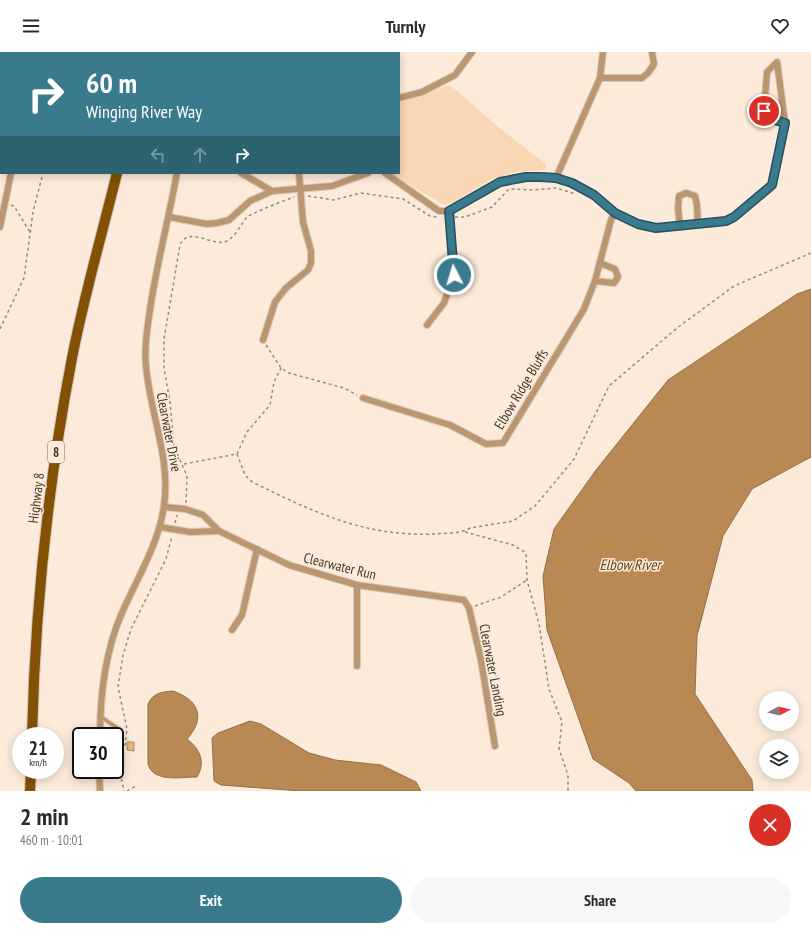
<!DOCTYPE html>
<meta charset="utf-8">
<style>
:root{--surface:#fff;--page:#f7f7f7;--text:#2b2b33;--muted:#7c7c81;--accent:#397b8d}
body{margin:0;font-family:"PT Sans Narrow",sans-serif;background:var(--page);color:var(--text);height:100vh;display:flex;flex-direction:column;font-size:15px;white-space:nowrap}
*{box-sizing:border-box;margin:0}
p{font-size:13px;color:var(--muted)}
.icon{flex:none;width:22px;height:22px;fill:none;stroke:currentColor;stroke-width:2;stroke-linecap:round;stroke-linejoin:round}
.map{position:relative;height:739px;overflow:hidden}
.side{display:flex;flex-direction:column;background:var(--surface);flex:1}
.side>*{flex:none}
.banner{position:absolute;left:0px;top:0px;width:400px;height:122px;box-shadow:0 2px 10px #0003;background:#397b8d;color:#fff;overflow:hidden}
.needle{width:26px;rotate:83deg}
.buttons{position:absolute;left:759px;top:639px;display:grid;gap:8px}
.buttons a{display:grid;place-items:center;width:40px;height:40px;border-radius:50%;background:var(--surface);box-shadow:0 2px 10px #0003;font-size:20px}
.speed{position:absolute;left:12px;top:675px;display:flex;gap:8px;font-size:20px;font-weight:700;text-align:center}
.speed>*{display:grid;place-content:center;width:52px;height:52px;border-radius:50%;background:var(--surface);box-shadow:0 2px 10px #0003;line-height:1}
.speed small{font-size:10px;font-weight:400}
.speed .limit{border:2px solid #111;border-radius:6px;background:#fff;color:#111}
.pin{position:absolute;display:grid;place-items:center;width:34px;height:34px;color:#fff;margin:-17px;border:2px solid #fff;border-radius:50%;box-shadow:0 1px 4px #0007}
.me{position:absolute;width:44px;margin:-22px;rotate:355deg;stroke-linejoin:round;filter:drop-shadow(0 0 3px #0008)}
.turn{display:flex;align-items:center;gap:14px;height:84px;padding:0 20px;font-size:18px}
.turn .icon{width:52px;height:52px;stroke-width:2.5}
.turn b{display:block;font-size:28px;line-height:34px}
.lanes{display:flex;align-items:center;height:38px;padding:0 20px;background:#0003;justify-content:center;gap:20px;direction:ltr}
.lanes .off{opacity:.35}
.round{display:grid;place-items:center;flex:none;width:42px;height:42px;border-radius:21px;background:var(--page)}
.overview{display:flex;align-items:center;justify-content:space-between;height:68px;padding:0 20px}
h1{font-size:24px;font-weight:600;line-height:30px}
.action{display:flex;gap:8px;margin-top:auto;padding:8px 20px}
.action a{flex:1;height:46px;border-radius:24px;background:var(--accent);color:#fff;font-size:16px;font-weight:600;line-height:46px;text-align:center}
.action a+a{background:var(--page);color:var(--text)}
header{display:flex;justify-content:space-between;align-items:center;height:52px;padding:0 20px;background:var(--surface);font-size:18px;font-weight:600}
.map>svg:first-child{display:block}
.green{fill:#f9d7b4}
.water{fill:#b98954;stroke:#957048}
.building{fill:#e7b57f;stroke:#a38a6f}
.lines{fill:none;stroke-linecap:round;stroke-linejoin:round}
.lane-casing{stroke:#d7c7b7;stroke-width:5}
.street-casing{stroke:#d7c7b7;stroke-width:8}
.primary-casing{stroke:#d7c7b7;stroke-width:12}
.path{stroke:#988a7c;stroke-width:1.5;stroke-dasharray:3 3;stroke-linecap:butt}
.lane{stroke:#bb9771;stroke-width:3}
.street{stroke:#bb9771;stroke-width:6}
.primary{stroke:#835106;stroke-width:10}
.route-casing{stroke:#25505c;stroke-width:10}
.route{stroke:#397b8d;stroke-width:7}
.labels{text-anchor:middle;stroke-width:3;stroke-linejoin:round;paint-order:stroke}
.shield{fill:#fcebda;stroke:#796d60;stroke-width:1}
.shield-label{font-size:13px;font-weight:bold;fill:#41372b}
.street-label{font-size:14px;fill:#41372b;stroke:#fcebda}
.water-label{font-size:15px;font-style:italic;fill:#67451d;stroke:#fcebda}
</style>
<header><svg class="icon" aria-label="menu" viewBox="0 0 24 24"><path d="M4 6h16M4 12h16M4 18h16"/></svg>Turnly<svg class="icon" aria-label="heart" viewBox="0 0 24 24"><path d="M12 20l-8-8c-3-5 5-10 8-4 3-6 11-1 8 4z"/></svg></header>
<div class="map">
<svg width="811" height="739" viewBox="0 0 811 739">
<rect width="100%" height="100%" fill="#fcebda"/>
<!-- green -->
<polygon class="green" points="450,33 502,78 546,112 545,118 516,120 492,127 451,151 444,153 390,121 399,121 399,51"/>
<!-- water -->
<g class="water">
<polygon points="811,237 811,405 752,437 723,484 697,584 695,642 752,728 753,739 636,739 629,731 593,707 547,578 543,524 554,477 596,418 668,328 797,242"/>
<path d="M173,639C199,648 206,666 187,687C200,697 206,710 197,725C182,725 153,731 148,712V652C153,641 161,640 173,639Z"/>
<polygon points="250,669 261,672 309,701 335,708 381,713 416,730 421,739 301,739 221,733 214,729 212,686 218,681"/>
</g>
<!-- building -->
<polygon class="building" points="127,690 134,690 134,699 127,698"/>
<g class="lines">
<!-- lane casing -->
<g class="lane-casing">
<g id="lane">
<polyline points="101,665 119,677 120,710 115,717"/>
<polyline points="99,726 113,718"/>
</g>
</g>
<!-- street casing -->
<g class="street-casing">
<g id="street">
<polyline points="359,0 359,1"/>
<polyline points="30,1 30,0"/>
<polyline points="600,26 642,26 648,21 654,12 652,0"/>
<polyline points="399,46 422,40 455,23 472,0"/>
<polyline points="0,67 1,68"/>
<polyline points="241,121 272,139"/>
<polyline points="385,121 439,159 449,159 499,130 526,125 541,125 556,126 572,131 594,143 615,161 638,172 656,176 725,169 734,165 772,133 785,71 777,10 767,20 764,59 767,66 785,71"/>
<polyline points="556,126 600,26 603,0"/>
<polyline points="169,165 207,172 217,171 229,168 250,149 272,139 332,134 368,121"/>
<polyline points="0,175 11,121"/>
<polyline points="680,175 678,156 679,144 686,141 695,144 697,153 698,173"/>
<polyline points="595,229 614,231 618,225 615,217 600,211"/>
<polyline points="427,273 444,251 454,223 449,159"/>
<polyline points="263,288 275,250 286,236 308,218 311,211 311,199 303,170 299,121"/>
<polyline points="363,346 450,373 486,392 503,391 584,257 595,229 611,168 615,161"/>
<polyline points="164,455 185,457 203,463 219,479 289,513 357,533 464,548 469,556 481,608 495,694"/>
<polyline points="160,475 190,480 219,479"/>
<polyline points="232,578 242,563 257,497"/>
<polyline points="357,614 357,533"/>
<path d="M100,684C100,643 105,601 121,563C136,528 159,492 164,454C171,406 150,362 146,314C144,293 148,272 151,251C158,207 169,165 177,121"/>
<polyline points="99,718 100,739"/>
</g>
</g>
<!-- primary casing -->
<g class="primary-casing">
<g id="primary">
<polyline points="146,1 146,0"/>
<path d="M32,684C35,557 48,431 72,306C84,244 102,182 117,121"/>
<polyline points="30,739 31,718"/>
</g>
</g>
<!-- path -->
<g class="path">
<polyline points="76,1 77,0"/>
<polyline points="199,1 200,0"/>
<polyline points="308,144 334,148 361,141 403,147 430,164 437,165"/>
<polyline points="11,153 14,154 30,180"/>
<polyline points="455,165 465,165 492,155 509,137 533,138 556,136 576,142"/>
<polyline points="0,277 24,226 33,160 43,121"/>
<polyline points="266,293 281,316 289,321 344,336 357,343"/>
<path d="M237,402L245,423L252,430C314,460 364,485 435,482C446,481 460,482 470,476L513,469L535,454L574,407L609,334L677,276L734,234L811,201"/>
<polyline points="184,412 237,402 247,380 270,353 274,330 281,316"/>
<path d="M186,451L187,424L174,395L170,350L164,316V287L180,193C188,173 214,196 227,189C236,184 241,172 247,165C250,162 290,146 294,145"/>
<polyline points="175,471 177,463"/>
<polyline points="465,480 513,493 526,501 527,528 539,572 549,637 562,670 559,697 568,723 568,739"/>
<polyline points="475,554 501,545 527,528"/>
<polyline points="125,694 127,677 118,635 123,603 131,577 166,507 172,484"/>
<polyline points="123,715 121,725 124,739"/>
<polyline points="127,739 136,734"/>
</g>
<!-- lane -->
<use href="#lane" class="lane"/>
<!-- street -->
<use href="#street" class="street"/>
<!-- primary -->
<use href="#primary" class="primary"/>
</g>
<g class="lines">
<!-- route casing -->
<g class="route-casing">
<polyline id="route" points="454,223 449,159 500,130 526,125 541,125 556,126 572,131 594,143 615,161 638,172 656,176 726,169 734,165 772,133 785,71 768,66 764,59"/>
</g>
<!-- route -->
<use href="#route" class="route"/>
</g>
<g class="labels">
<!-- shield labels -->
<rect class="shield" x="48" y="389" width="16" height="22" rx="3"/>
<g class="shield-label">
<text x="56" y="405">8</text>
</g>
<!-- street labels -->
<g class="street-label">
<text transform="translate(521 337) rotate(-59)" y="5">Elbow Ridge Bluffs</text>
<text transform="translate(169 380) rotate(79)" y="5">Clearwater Drive</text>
<text transform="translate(36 446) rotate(-83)" y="5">Highway 8</text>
<text transform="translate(340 514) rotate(14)" y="5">Clearwater Run</text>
<text transform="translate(493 618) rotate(79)" y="5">Clearwater Landing</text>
</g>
<!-- water labels -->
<g class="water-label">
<text x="630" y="518">Elbow River</text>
</g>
</g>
</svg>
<div class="buttons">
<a><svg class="needle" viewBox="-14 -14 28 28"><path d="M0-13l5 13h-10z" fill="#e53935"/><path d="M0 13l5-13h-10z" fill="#7c7c81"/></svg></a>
<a><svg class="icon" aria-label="layers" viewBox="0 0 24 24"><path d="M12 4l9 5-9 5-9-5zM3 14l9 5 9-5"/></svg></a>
</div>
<div class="speed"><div>21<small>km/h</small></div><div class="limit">30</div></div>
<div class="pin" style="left:764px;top:59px;background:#d93025"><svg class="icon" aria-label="arrive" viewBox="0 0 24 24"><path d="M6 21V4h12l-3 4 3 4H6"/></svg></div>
<svg class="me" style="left:454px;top:223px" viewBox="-20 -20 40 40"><circle r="17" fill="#397b8d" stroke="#fff" stroke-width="3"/><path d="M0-11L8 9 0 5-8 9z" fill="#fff"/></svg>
<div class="banner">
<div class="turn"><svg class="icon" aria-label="right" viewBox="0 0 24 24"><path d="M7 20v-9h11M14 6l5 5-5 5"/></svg><div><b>60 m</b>Winging River Way</div></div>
<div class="lanes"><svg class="icon off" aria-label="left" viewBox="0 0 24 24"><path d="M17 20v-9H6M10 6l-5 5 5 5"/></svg><svg class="icon off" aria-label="ahead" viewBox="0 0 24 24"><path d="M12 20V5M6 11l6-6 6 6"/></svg><svg class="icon" aria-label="right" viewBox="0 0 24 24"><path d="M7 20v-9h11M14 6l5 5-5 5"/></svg></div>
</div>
</div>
<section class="side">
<div class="overview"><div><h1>2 min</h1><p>460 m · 10:01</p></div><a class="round" style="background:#d93025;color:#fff"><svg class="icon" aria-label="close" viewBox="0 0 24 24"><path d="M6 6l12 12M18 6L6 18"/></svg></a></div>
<div class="action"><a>Exit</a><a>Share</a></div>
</section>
